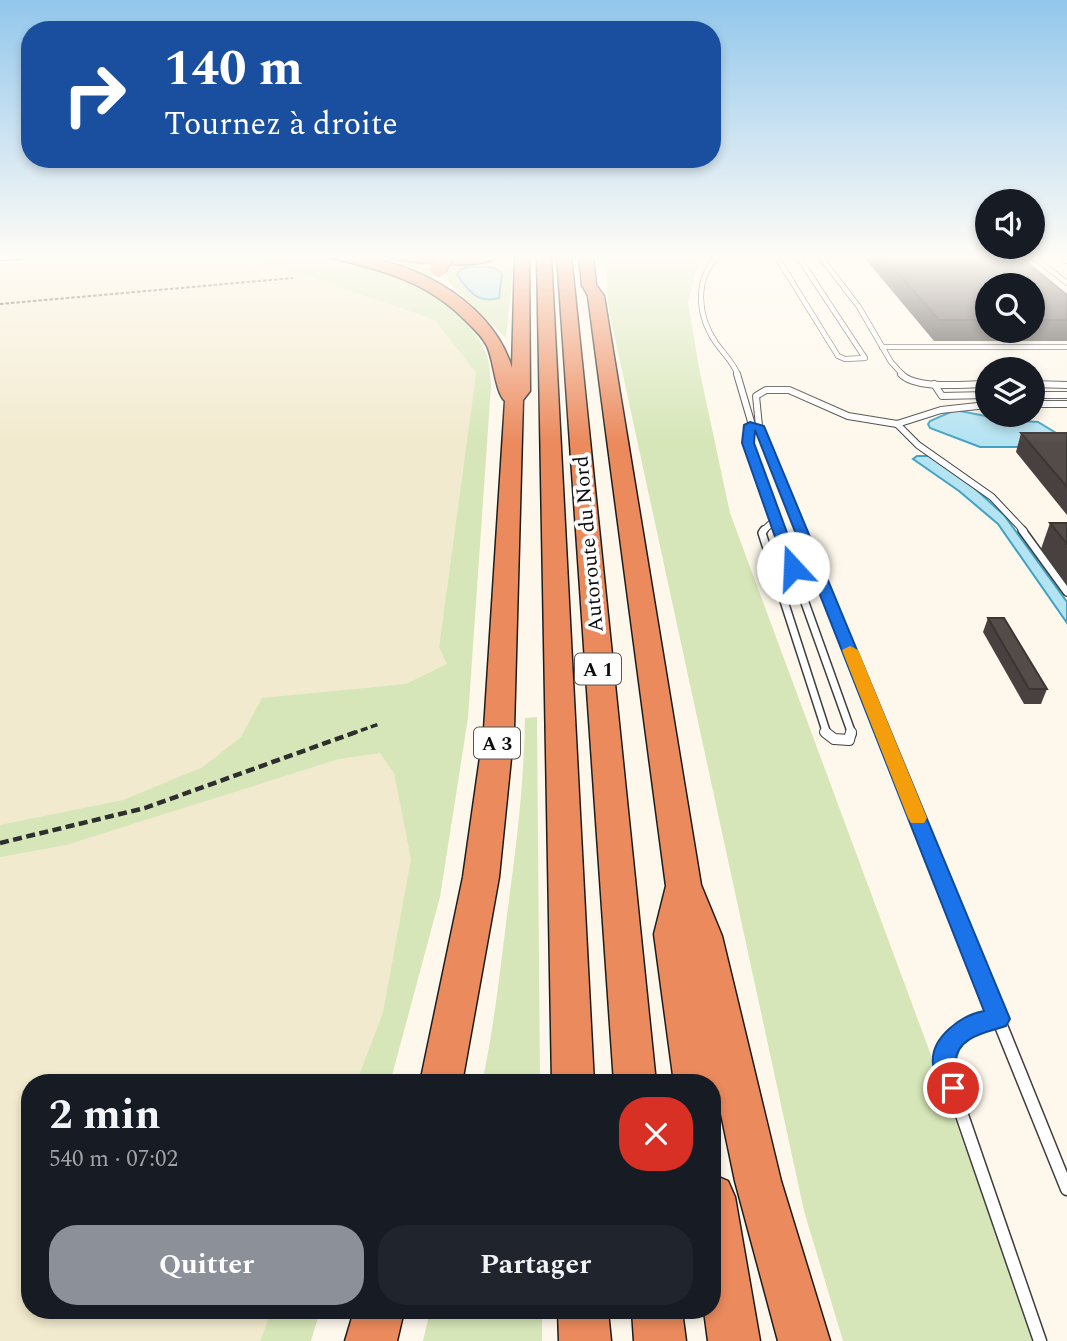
<!DOCTYPE html>
<html lang="fr">
<meta charset="utf-8">
<style>
:root{--surface:#171b24;--page:#20242c;--text:#f1f3f6;--muted:#9ea1a6;--accent:#8c9099}
body{margin:0;font-family:Spectral,serif;background:var(--page);color:var(--text);height:100vh;display:flex;flex-direction:column;font-size:26px;white-space:nowrap}
*{box-sizing:border-box;margin:0}
p{font-size:23px;color:var(--muted)}
.icon{flex:none;width:38px;height:38px;fill:none;stroke:currentColor;stroke-width:2;stroke-linecap:round;stroke-linejoin:round}
.map{position:relative;flex:1;overflow:hidden}
.details{position:absolute;left:21px;top:1074px;width:700px;height:245px;display:flex;flex-direction:column;background:var(--surface);border-radius:28px;box-shadow:0 4px 10px #0003}
.details>*{flex:none}
.banner{position:absolute;left:21px;top:21px;width:700px;height:147px;border-radius:28px;box-shadow:0 4px 10px #0003;background:#1a4fa0;color:#fff;overflow:hidden}
.buttons{position:absolute;left:975px;top:189px;display:grid;gap:14px}
.buttons a{display:grid;place-items:center;width:70px;height:70px;border-radius:50%;background:var(--surface);box-shadow:0 4px 10px #0003;font-size:35px}
.pin{position:absolute;display:grid;place-items:center;width:60px;height:60px;color:#fff;margin:-30px;border:4px solid #fff;border-radius:50%;box-shadow:0 2px 7px #0007}
.me{position:absolute;width:77px;margin:-38px;rotate:340deg;stroke-linejoin:round;filter:drop-shadow(0 0 5px #0008)}
.turn{display:flex;align-items:center;gap:24px;height:147px;padding:0 28px;font-size:32px}
.turn .icon{width:91px;height:91px;stroke-width:2.5}
.turn b{display:block;font-size:49px;line-height:60px}
.round{display:grid;place-items:center;flex:none;width:74px;height:74px;border-radius:28px;background:var(--page)}
.summary{display:flex;align-items:center;justify-content:space-between;height:119px;padding:0 28px}
h1{font-size:42px;font-weight:700;line-height:52px}
.button{display:flex;gap:14px;margin-top:auto;padding:14px 28px}
.button a{flex:1;height:80px;border-radius:28px;background:var(--accent);color:#fff;font-size:28px;font-weight:700;line-height:80px;text-align:center}
.button a+a{background:var(--page);color:var(--text)}
.map>svg:first-child{display:block}
.farmland{fill:#f2eace}
.green{fill:#d6e6b8}
.water{fill:#b4e3f2;stroke:#40a2c4;stroke-width:2}
.lines{fill:none;stroke-linecap:round;stroke-linejoin:round}
.service-far4-casing{stroke:#3f3f3f;stroke-width:6}
.service-far3-casing{stroke:#3f3f3f;stroke-width:8}
.service-far2-casing{stroke:#3f3f3f;stroke-width:10}
.service-far1-casing{stroke:#3f3f3f;stroke-width:12}
.service-casing{stroke:#3f3f3f;stroke-width:15}
.motorway-casing{stroke:#1d1d1d;stroke-width:3}
.path-far2{stroke:#2e2e2e;stroke-width:2;stroke-dasharray:3.5 2;stroke-linecap:butt}
.path-far1{stroke:#2e2e2e;stroke-width:3.5;stroke-dasharray:7 3.5;stroke-linecap:butt}
.path{stroke:#2e2e2e;stroke-width:4.5;stroke-dasharray:9 4.5;stroke-linecap:butt}
.service-far4{stroke:#fff;stroke-width:4.5}
.service-far3{stroke:#fff;stroke-width:6}
.service-far2{stroke:#fff;stroke-width:7}
.service-far1{stroke:#fff;stroke-width:10}
.service{stroke:#fff;stroke-width:12}
.motorway{fill:#eb8a5d;fill-rule:evenodd}
.motorway-bridge-casing{stroke:#1d1d1d;stroke-width:18;stroke-linecap:butt}
.motorway-bridge{stroke:#eb8a5d;stroke-width:16}
.wall{fill:#48413f;fill-rule:evenodd}
.building{fill:#544c49;stroke:#3b3533;stroke-width:2}
.route{fill:#1a73e8;stroke:#114b97;stroke-width:2}
.slow{fill:#f59e0b}
.labels{text-anchor:middle;stroke-width:7;stroke-linejoin:round;paint-order:stroke}
.shield{fill:#fff;stroke:#555;stroke-width:2}
.shield-label{font-size:19px;font-weight:bold;fill:#0c0c0c}
.street-label{font-size:21px;fill:#0c0c0c;stroke:#fff}
</style>
<div class="map">
<svg width="1067" height="1341" viewBox="0 0 1067 1341">
<rect width="100%" height="100%" fill="#fef8ec"/>
<!-- farmland -->
<polygon class="farmland" points="152,256 241,260 301,274 435,320 476,373 439,647 448,664 383,1012 356,1083 30,1083 30,1311 271,1311 260,1341 0,1341 0,260"/>
<!-- green -->
<g class="green">
<path d="M49,255H315C339,256 366,260 390,269C423,281 473,320 486,353C490,363 490,375 491,386L468,718L440,897L390,1083H356L383,1012L411,859L394,773L380,753L339,759L66,845L0,857V825L123,800L203,767L241,737L262,698L406,684L447,664L439,647L476,373L435,320L301,274L241,260L152,256L2,260Z"/>
<polygon points="346,255 384,255 433,262 430,267 432,278"/>
<polygon points="500,255 503,255 513,269 506,338 450,284 444,269 447,262"/>
<path d="M611,255H708L697,268L688,302L699,368L730,513L1037,1341H843L804,1211L621,366C616,338 598,279 611,255Z"/>
<path d="M537,717L540,1083H482C494,1028 500,971 507,915C516,849 524,784 525,718Z"/>
<polygon points="271,1311 320,1311 311,1341 260,1341"/>
<polygon points="430,1311 542,1311 542,1341 423,1341"/>
</g>
<!-- water -->
<g class="water">
<path d="M472,266L495,268L502,274L499,298C477,304 469,291 457,275L461,269Z"/>
<polygon points="955,410 1006,420 1038,422 1061,436 1051,447 980,447 930,428 928,424 930,421"/>
<polygon points="917,456 929,456 971,485 1004,515 1067,602 1067,623 998,524 959,491 913,459"/>
</g>
<g class="lines">
<!-- service-far4 casing -->
<g class="service-far4-casing">
<g id="service-far4">
<path d="M719,255C694,279 697,315 716,343C724,354 733,362 738,375"/>
<polyline points="819,255 859,307 891,362 903,375"/>
<polyline points="1031,255 1067,283"/>
<polyline points="1059,255 1067,261"/>
<polygon points="779,256 799,258 865,358 845,359 838,356 778,259"/>
<polyline points="882,347 1067,347"/>
</g>
</g>
<!-- service-far3 casing -->
<g class="service-far3-casing">
<g id="service-far3">
<polyline points="737,374 752,425"/>
<path d="M901,374C916,390 965,384 987,384"/>
<polyline points="934,384 942,396 987,395"/>
<polyline points="1032,384 1067,385"/>
<polyline points="1032,395 1067,395"/>
<polyline points="1032,404 1067,404"/>
<polyline points="897,424 918,445 992,497 1024,531"/>
<polyline points="750,425 748,443 779,531"/>
<polyline points="763,531 775,520"/>
<polyline points="801,531 759,426 756,396 766,390 789,390 848,416 897,424 941,410 987,405"/>
</g>
</g>
<!-- service-far2 casing -->
<g class="service-far2-casing">
<g id="service-far2">
<polyline points="764,530 762,533 827,734"/>
<polyline points="779,530 852,734"/>
<polyline points="801,530 883,734"/>
<polyline points="1022,530 1067,592"/>
</g>
</g>
<!-- service-far1 casing -->
<g class="service-far1-casing">
<g id="service-far1">
<polyline points="825,732 834,739 849,740 851,732"/>
<polyline points="883,732 990,998"/>
</g>
</g>
<!-- service casing -->
<g class="service-casing">
<g id="service">
<polyline points="989,996 1067,1189"/>
<path d="M998,1019C970,1025 953,1035 944,1063L1040,1341"/>
</g>
</g>
<!-- motorway casing -->
<g class="motorway-casing">
<g id="motorway">
<polygon points="0,255 27,255 20,259 0,260"/>
<path d="M330,255C400,252 491,297 512,368L515,255H529L530,391L523,400L514,729L499,877L462,1083H420L463,877L484,729L505,401C495,392 494,360 487,346C482,336 474,329 466,321C428,282 383,270 332,258Z"/>
<path d="M385,255H501C482,271 417,262 392,259Z"/>
<polygon points="537,255 551,255 594,1083 552,1083"/>
<polygon points="557,255 571,255 656,1083 614,1083"/>
<polygon points="579,255 593,255 596,285 604,296 701,885 722,936 781,1181 830,1341 778,1341 735,1181 715,1085 712,1092 712,1083 674,1083 654,934 666,886 588,296 582,285"/>
<polygon points="712,1174 728,1181 735,1197 760,1341 708,1341 704,1311 712,1311"/>
<polygon points="354,1311 404,1311 397,1341 345,1341"/>
<polygon points="558,1311 608,1311 611,1341 559,1341"/>
<polygon points="632,1311 682,1311 686,1341 634,1341"/>
</g>
</g>
<!-- path-far2 -->
<polyline class="path-far2" points="0,304 293,278"/>
<!-- path-far1 -->
<polyline class="path-far1" points="351,734 379,724"/>
<!-- path -->
<polyline class="path" points="0,843 145,808 356,732"/>
<!-- service-far4 -->
<use href="#service-far4" class="service-far4"/>
<!-- service-far3 -->
<use href="#service-far3" class="service-far3"/>
<!-- service-far2 -->
<use href="#service-far2" class="service-far2"/>
<!-- service-far1 -->
<use href="#service-far1" class="service-far1"/>
<!-- service -->
<use href="#service" class="service"/>
<!-- motorway -->
<use href="#motorway" class="motorway"/>
<!-- motorway-bridge casing -->
<g class="motorway-bridge-casing">
<polyline id="motorway-bridge" points="438,269 446,255"/>
</g>
<!-- motorway-bridge -->
<use href="#motorway-bridge" class="motorway-bridge"/>
</g>
<!-- wall -->
<g class="wall">
<path d="M862,255H1018L1067,295V341H934ZM987,285H1032V331H987Z"/>
<polygon points="1021,433 1067,433 1067,515 1016,452"/>
<polygon points="1050,523 1067,523 1067,584 1041,549"/>
<polygon points="988,618 1047,689 1041,704 1024,704 983,632"/>
</g>
<!-- building -->
<g class="building">
<polygon points="882,255 1018,255 1067,295 1067,320 1032,320 1032,285 987,285 987,320 939,320"/>
<polygon points="1021,433 1067,433 1067,487"/>
<polygon points="1050,523 1067,523 1067,544"/>
<polygon points="988,618 1004,618 1047,689 1029,689"/>
</g>
<!-- sky -->
<linearGradient id="sky" x2="0" y2="1"><stop stop-color="#93c7ec"/><stop offset="0.58" stop-color="#fffcf6"/><stop offset="1" stop-color="#fffcf6" stop-opacity="0"/></linearGradient>
<rect width="1067" height="443" fill="url(#sky)"/>
<!-- route -->
<path class="route" d="M750,422L764,426L1010,1019L1006,1026C989,1032 956,1036 956,1062C956,1070 962,1080 965,1088L961,1096L953,1099L944,1096C940,1087 934,1074 933,1064C930,1038 961,1015 984,1011L755,430L754,443L800,568L793,572L786,568L742,443L744,425Z"/>
<!-- slow -->
<polygon class="slow" points="850,646 858,650 927,818 924,823 911,823 908,818 842,650"/>
<g class="labels">
<!-- shield labels -->
<g class="shield">
<rect x="575" y="653.5" width="46" height="31" rx="5"/>
<rect x="474" y="727.5" width="46" height="31" rx="5"/>
</g>
<g class="shield-label">
<text x="598" y="676">A 1</text>
<text x="497" y="750">A 3</text>
</g>
<!-- street labels -->
<g class="street-label">
<text transform="translate(588 544) rotate(-95)" y="7">Autoroute du Nord</text>
</g>
</g>
</svg>
<div class="buttons">
<a><svg class="icon" aria-label="sound" viewBox="0 0 24 24"><path d="M4 9h4l5-4v14l-5-4H4zM17 9q2 3 0 6"/></svg></a>
<a><svg class="icon" aria-label="search" viewBox="0 0 24 24"><circle cx="10" cy="10" r="6"/><path d="M15 15l6 6"/></svg></a>
<a><svg class="icon" aria-label="layers" viewBox="0 0 24 24"><path d="M12 4l9 5-9 5-9-5zM3 14l9 5 9-5"/></svg></a>
</div>
<div class="pin" style="left:953px;top:1088px;background:#d93025"><svg class="icon" aria-label="arrive" viewBox="0 0 24 24"><path d="M6 21V4h12l-3 4 3 4H6"/></svg></div>
<svg class="me" style="left:793px;top:568px" viewBox="-20 -20 40 40"><circle r="19" fill="#fff"/><path d="M0-13L10 11 0 6-10 11z" fill="#1a73e8"/></svg>
<div class="banner">
<div class="turn"><svg class="icon" aria-label="right" viewBox="0 0 24 24"><path d="M7 20v-9h11M14 6l5 5-5 5"/></svg><div><b>140 m</b>Tournez à droite</div></div>
</div>
<section class="details">
<div class="summary"><div><h1>2 min</h1><p>540 m · 07:02</p></div><a class="round" style="background:#d93025;color:#fff"><svg class="icon" aria-label="close" viewBox="0 0 24 24"><path d="M6 6l12 12M18 6L6 18"/></svg></a></div>
<div class="button"><a>Quitter</a><a>Partager</a></div>
</section>
</div>
